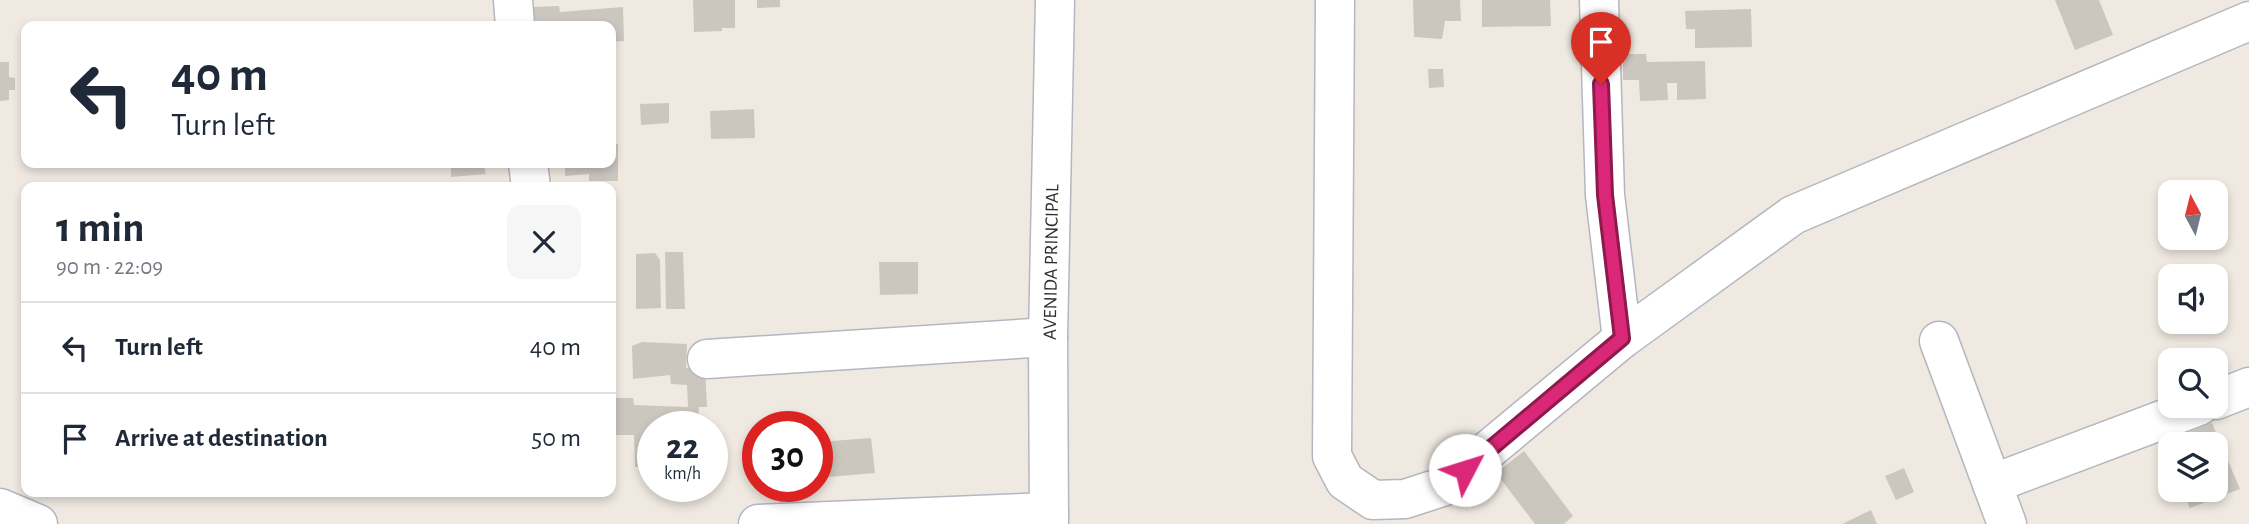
<!DOCTYPE html>
<meta charset="utf-8">
<style>
:root{--surface:#fff;--page:#f6f6f7;--text:#1f2937;--muted:#747a83;--line:#e0e1e3}
body{margin:0;font-family:"Alegreya Sans",sans-serif;background:var(--page);color:var(--text);height:100vh;display:flex;flex-direction:column;font-size:26px;white-space:nowrap}
*{box-sizing:border-box;margin:0}
p{font-size:23px;color:var(--muted)}
.icon{flex:none;width:38px;height:38px;fill:none;stroke:currentColor;stroke-width:2;stroke-linecap:round;stroke-linejoin:round}
.map{position:relative;flex:1;overflow:hidden}
.panel{position:absolute;left:21px;top:182px;width:595px;height:315px;display:flex;flex-direction:column;background:var(--surface);border-radius:14px;box-shadow:0 4px 10px #0003}
.panel>*{flex:none}
.banner{position:absolute;left:21px;top:21px;width:595px;height:147px;border-radius:14px;box-shadow:0 4px 10px #0003;background:#fff;color:var(--text);overflow:hidden}
.needle{width:46px;rotate:353deg}
.controls{position:absolute;left:2158px;top:180px;display:grid;gap:14px}
.controls a{display:grid;place-items:center;width:70px;height:70px;border-radius:14px;background:var(--surface);box-shadow:0 4px 10px #0003;font-size:35px}
.speed{position:absolute;left:637px;top:411px;display:flex;gap:14px;font-size:35px;font-weight:700;text-align:center}
.speed>*{display:grid;place-content:center;width:91px;height:91px;border-radius:50%;background:var(--surface);box-shadow:0 4px 10px #0003;line-height:1}
.speed small{font-size:18px;font-weight:400}
.speed .limit{border:10px solid #d22;background:#fff;color:#111}
.pin{position:absolute;display:grid;place-items:center;width:60px;height:60px;color:#fff;margin:-72px -30px;border-radius:50% 50% 50% 0;rotate:-45deg;box-shadow:0 0 7px #0007}
.pin .icon{rotate:45deg}
.me{position:absolute;width:77px;margin:-38px;rotate:50deg;stroke-linejoin:round;filter:drop-shadow(0 0 5px #0008)}
.turn{display:flex;align-items:center;gap:24px;height:147px;padding:0 35px;font-size:32px}
.turn .icon{width:91px;height:91px;stroke-width:2.5}
.turn b{display:block;font-size:49px;line-height:60px}
.round{display:grid;place-items:center;flex:none;width:74px;height:74px;border-radius:14px;background:var(--page)}
.head{display:flex;align-items:center;justify-content:space-between;height:119px;padding:0 35px}
h1{font-size:42px;font-weight:700;line-height:52px}
ul{padding:0;list-style:none}
li{display:flex;align-items:center;gap:21px;height:91px;padding:0 35px;border-top:2px solid var(--line)}
li div{flex:1}
li b{display:block;font-size:26px}
li em{font-style:normal}
.map>svg:first-child{display:block}
.building{fill:#cbc7bf}
.lines{fill:none;stroke-linecap:round;stroke-linejoin:round}
.minor-casing{stroke:#b4b7c1;stroke-width:41}
.minor{stroke:#fff;stroke-width:38}
.route-casing{stroke:#8e194d;stroke-width:18}
.route{stroke:#db2777;stroke-width:12}
.labels{text-anchor:middle;stroke-width:5;stroke-linejoin:round;paint-order:stroke}
.street-label{font-size:19px;fill:#2e2e2e;stroke:#fff}
</style>
<div class="map">
<svg width="2249" height="524" viewBox="0 0 2249 524">
<rect width="100%" height="100%" fill="#efe9e1"/>
<!-- building -->
<g class="building">
<polygon points="693,0 735,0 735,28 722,28 722,31 694,32"/>
<polygon points="757,0 780,0 780,7 757,8"/>
<polygon points="1413,0 1460,0 1461,21 1445,21 1442,39 1414,37"/>
<polygon points="1482,0 1550,0 1551,26 1482,27"/>
<polygon points="2055,0 2099,0 2113,35 2075,50"/>
<polygon points="559,6 560,12 623,7 624,41 611,42 611,26 534,26 532,7"/>
<polygon points="1751,9 1752,47 1695,48 1695,29 1686,29 1685,11"/>
<polygon points="1623,54 1646,54 1647,62 1705,61 1706,99 1677,100 1677,83 1667,83 1668,100 1640,101 1639,80 1623,80"/>
<polygon points="0,62 9,62 9,77 15,78 15,90 9,90 9,100 0,101"/>
<polygon points="1428,69 1443,69 1444,87 1429,88"/>
<polygon points="669,103 669,123 641,125 640,104"/>
<polygon points="754,109 755,138 711,139 710,111"/>
<polygon points="611,144 618,144 618,181 589,181 589,174 565,176 565,163 611,163"/>
<polygon points="451,163 483,163 486,174 451,177"/>
<polygon points="611,190 614,190 616,226 611,227"/>
<polygon points="665,252 683,252 685,309 666,309"/>
<polygon points="655,253 660,260 661,308 636,309 636,254"/>
<polygon points="879,262 918,262 918,294 880,295"/>
<polygon points="642,342 687,344 686,368 705,367 707,407 699,407 698,427 653,427 653,467 635,467 634,435 611,435 611,398 633,398 634,405 688,407 687,385 671,384 670,375 633,379 632,346"/>
<polygon points="2212,423 2240,489 2190,508 2182,490 2216,490 2216,444 2170,444 2170,458 2164,442"/>
<polygon points="871,438 875,473 817,478 817,451 832,449 831,441"/>
<polygon points="1524,451 1573,516 1564,524 1535,524 1496,473"/>
<polygon points="1904,468 1914,492 1896,500 1885,476"/>
<polygon points="1871,510 1877,524 1842,524"/>
</g>
<g class="lines">
<!-- minor casing -->
<g class="minor-casing">
<g id="minor">
<polyline points="513,0 515,26"/>
<polyline points="1335,0 1332,456 1345,481 1373,500 1405,499 1445,486 1622,339 1793,215 2249,21"/>
<polyline points="1599,0 1605,195 1622,339"/>
<polyline points="528,163 531,187"/>
<polyline points="1939,341 2007,524"/>
<polyline points="707,359 1048,337"/>
<polyline points="2216,400 2249,387"/>
<polyline points="1992,484 2199,406"/>
<polyline points="0,508 38,524"/>
<polyline points="758,524 1049,512"/>
<polyline points="1049,524 1048,337 1055,0"/>
</g>
</g>
<!-- minor -->
<use href="#minor" class="minor"/>
</g>
<g class="lines">
<!-- route casing -->
<g class="route-casing">
<polyline id="route" points="1465,470 1622,338 1605,195 1601,84"/>
</g>
<!-- route -->
<use href="#route" class="route"/>
</g>
<g class="labels">
<!-- street labels -->
<g class="street-label">
<text transform="translate(1050 262) rotate(-89)" y="7">AVENIDA PRINCIPAL</text>
</g>
</g>
</svg>
<div class="controls">
<a><svg class="needle" viewBox="-14 -14 28 28"><path d="M0-13l5 13h-10z" fill="#e53935"/><path d="M0 13l5-13h-10z" fill="#747a83"/></svg></a>
<a><svg class="icon" aria-label="sound" viewBox="0 0 24 24"><path d="M4 9h4l5-4v14l-5-4H4zM17 9q2 3 0 6"/></svg></a>
<a><svg class="icon" aria-label="search" viewBox="0 0 24 24"><circle cx="10" cy="10" r="6"/><path d="M15 15l6 6"/></svg></a>
<a><svg class="icon" aria-label="layers" viewBox="0 0 24 24"><path d="M12 4l9 5-9 5-9-5zM3 14l9 5 9-5"/></svg></a>
</div>
<div class="speed"><div>22<small>km/h</small></div><div class="limit">30</div></div>
<div class="pin" style="left:1601px;top:84px;background:#d93025"><svg class="icon" aria-label="arrive" viewBox="0 0 24 24"><path d="M6 21V4h12l-3 4 3 4H6"/></svg></div>
<svg class="me" style="left:1465px;top:470px" viewBox="-20 -20 40 40"><circle r="19" fill="#fff"/><path d="M0-13L10 11 0 6-10 11z" fill="#db2777"/></svg>
<div class="banner">
<div class="turn"><svg class="icon" aria-label="left" viewBox="0 0 24 24"><path d="M17 20v-9H6M10 6l-5 5 5 5"/></svg><div><b>40 m</b>Turn left</div></div>
</div>
<section class="panel">
<div class="head"><div><h1>1 min</h1><p>90 m · 22:09</p></div><a class="round"><svg class="icon" aria-label="close" viewBox="0 0 24 24"><path d="M6 6l12 12M18 6L6 18"/></svg></a></div>
<ul>
<li><svg class="icon" aria-label="left" viewBox="0 0 24 24"><path d="M17 20v-9H6M10 6l-5 5 5 5"/></svg><div><b>Turn left</b></div><em>40 m</em></li>
<li><svg class="icon" aria-label="arrive" viewBox="0 0 24 24"><path d="M6 21V4h12l-3 4 3 4H6"/></svg><div><b>Arrive at destination</b></div><em>50 m</em></li>
</ul>
</section>
</div>
